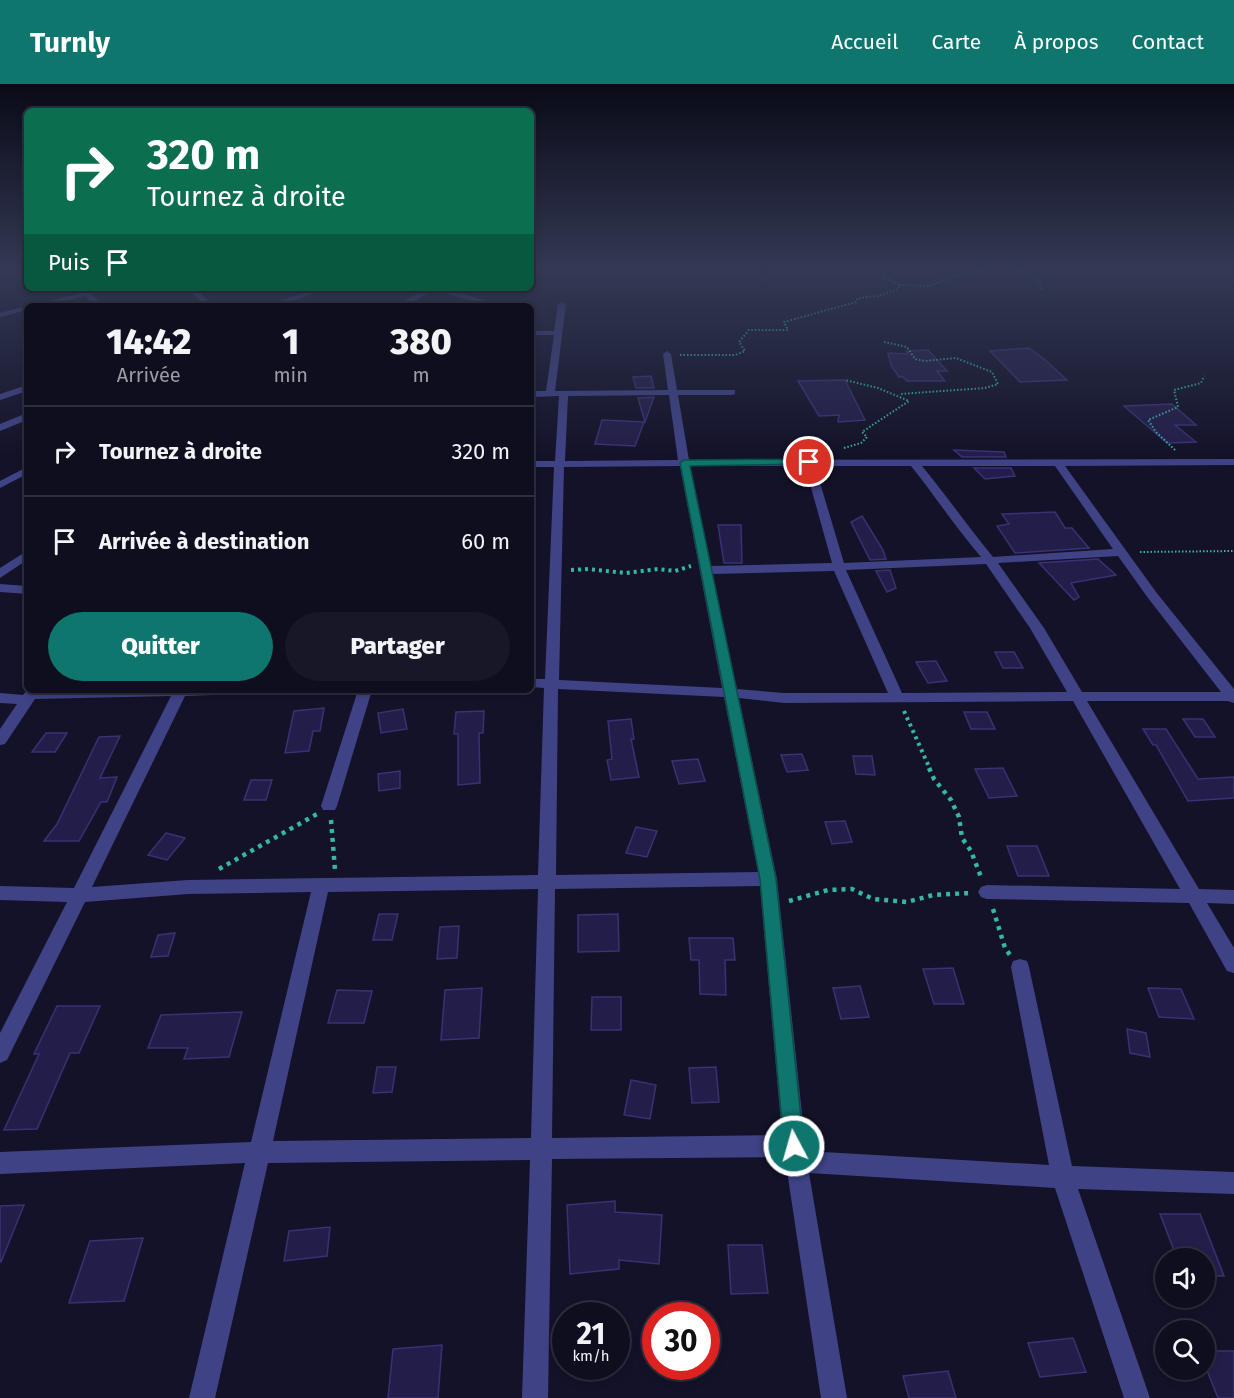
<!DOCTYPE html>
<html lang="fr">
<meta charset="utf-8">
<style>
:root{--surface:#0e0e1f;--page:#171728;--text:#f1f3f6;--muted:#9b9ca4;--line:#2e2e3d;--accent:#0f766e}
body{margin:0;font-family:"Fira Sans",sans-serif;background:var(--page);color:var(--text);height:100vh;display:flex;flex-direction:column;font-size:22px;white-space:nowrap}
*{box-sizing:border-box;margin:0}
p{font-size:20px;color:var(--muted)}
.icon{flex:none;width:33px;height:33px;fill:none;stroke:currentColor;stroke-width:2;stroke-linecap:round;stroke-linejoin:round}
.map{position:relative;flex:1;overflow:hidden}
.details{position:absolute;left:24px;top:219px;width:510px;height:390px;display:flex;flex-direction:column;background:var(--surface);border-radius:9px;box-shadow:0 3px 9px #0003,0 0 0 2px var(--line)}
.details>*{flex:none}
.banner{position:absolute;left:24px;top:24px;width:510px;height:183px;border-radius:9px;box-shadow:0 3px 9px #0003,0 0 0 2px var(--line);background:#0b6e4f;color:#fff;overflow:hidden}
.controls{position:absolute;left:1155px;top:1164px;display:grid;gap:12px}
.controls a{display:grid;place-items:center;width:60px;height:60px;border-radius:50%;background:var(--surface);box-shadow:0 3px 9px #0003,0 0 0 2px var(--line);font-size:30px}
.speed{position:absolute;left:552px;top:1218px;display:flex;gap:12px;font-size:30px;font-weight:700;text-align:center}
.speed>*{display:grid;place-content:center;width:78px;height:78px;border-radius:50%;background:var(--surface);box-shadow:0 3px 9px #0003,0 0 0 2px var(--line);line-height:1}
.speed small{font-size:15px;font-weight:400}
.speed .limit{border:9px solid #d22;background:#fff;color:#111}
.pin{position:absolute;display:grid;place-items:center;width:51px;height:51px;color:#fff;margin:-26px;border:3px solid #fff;border-radius:50%;box-shadow:0 2px 6px #0007}
.me{position:absolute;width:66px;margin:-33px;rotate:354deg;stroke-linejoin:round;filter:drop-shadow(0 0 4px #0008)}
.turn{display:flex;align-items:center;gap:21px;height:126px;padding:0 24px;font-size:27px}
.turn .icon{width:78px;height:78px;stroke-width:2.5}
.turn b{display:block;font-size:42px;line-height:51px}
.then{display:flex;align-items:center;height:57px;padding:0 24px;background:#0003;gap:12px;font-size:22px}
.eta{display:flex;justify-content:space-evenly;align-items:center;height:102px;text-align:center}
.eta b{font-size:36px;font-weight:800;line-height:42px}
.primary-button{display:flex;gap:12px;margin-top:auto;padding:12px 24px}
.primary-button a{flex:1;height:69px;border-radius:36px;background:var(--accent);color:#fff;font-size:24px;font-weight:800;line-height:69px;text-align:center}
.primary-button a+a{background:var(--page);color:var(--text)}
ul{padding:0;list-style:none}
li{display:flex;align-items:center;gap:18px;height:90px;padding:0 24px;border-top:2px solid var(--line)}
li div{flex:1}
li b{display:block;font-size:22px}
li em{font-style:normal}
header{display:flex;align-items:center;gap:36px;box-sizing:border-box;height:84px;padding:0 30px;background:var(--accent);color:#fff}
header strong{font-size:28px}
nav{display:flex;gap:33px;margin-inline-start:auto;font-size:21px}
.map>svg:first-child{display:block}
.building{fill:#231e49;stroke:#383274;stroke-width:1.5}
.lines{fill:none;stroke-linecap:round;stroke-linejoin:round}
.path-far2{stroke:#36b7a3;stroke-width:2;stroke-dasharray:1.5 2;stroke-linecap:butt}
.path-far1{stroke:#36b7a3;stroke-width:4;stroke-dasharray:3 4;stroke-linecap:butt}
.path{stroke:#36b7a3;stroke-width:4.5;stroke-dasharray:4 5;stroke-linecap:butt}
.minor{fill:#3f4386;fill-rule:evenodd}
.route{fill:#0f766e;stroke:#0a4d48;stroke-width:1.5}
</style>
<header>
<strong>Turnly</strong>
<nav><a>Accueil</a><a>Carte</a><a>À propos</a><a>Contact</a></nav>
</header>
<div class="map">
<svg width="1234" height="1314" viewBox="0 0 1234 1314">
<rect width="100%" height="100%" fill="#131229"/>
<!-- building -->
<g class="building">
<polygon points="1029,264 1043,274 1067,296 1020,298 990,267"/>
<polygon points="928,266 947,287 937,287 945,297 907,297 903,293 899,293 891,281 888,269 908,270 906,267"/>
<polygon points="651,292 654,304 636,304 633,293"/>
<polygon points="845,296 865,336 838,338 839,331 819,332 798,297"/>
<polygon points="654,313 645,338 638,314"/>
<polygon points="1172,320 1196,341 1175,341 1196,358 1167,359 1124,322"/>
<polygon points="602,336 644,338 635,362 595,360"/>
<polygon points="954,366 1004,368 1006,373 962,373"/>
<polygon points="974,384 1011,384 1015,392 985,395"/>
<polygon points="1055,428 1065,444 1072,444 1089,464 1015,469 997,442 1009,440 1002,430"/>
<polygon points="862,432 883,466 886,475 870,476 851,438"/>
<polygon points="718,441 741,441 742,479 724,479"/>
<polygon points="1098,475 1116,491 1071,499 1079,513 1074,516 1039,479"/>
<polygon points="890,486 896,504 887,508 876,487"/>
<polygon points="995,568 1014,568 1023,584 1003,584"/>
<polygon points="936,577 947,597 928,599 916,578"/>
<polygon points="324,624 320,647 313,647 309,667 285,669 294,627"/>
<polygon points="403,625 407,645 381,649 378,629"/>
<polygon points="484,627 483,649 479,649 480,699 458,701 458,650 454,650 456,628"/>
<polygon points="964,628 987,628 995,645 971,645"/>
<polygon points="631,635 634,655 631,655 639,693 611,696 607,676 612,675 608,637"/>
<polygon points="1183,635 1203,635 1215,653 1195,653"/>
<polygon points="1143,645 1166,645 1198,695 1234,693 1234,714 1188,717 1156,661 1153,661"/>
<polygon points="46,649 67,649 55,668 32,668"/>
<polygon points="120,652 100,694 117,693 107,718 101,718 79,757 44,757 57,740 99,653"/>
<polygon points="802,670 808,686 787,688 781,671"/>
<polygon points="853,672 872,672 875,691 856,690"/>
<polygon points="698,675 705,697 679,700 672,677"/>
<polygon points="1003,684 1017,712 989,714 975,685"/>
<polygon points="400,687 400,704 379,707 378,690"/>
<polygon points="251,696 272,696 266,716 244,716"/>
<polygon points="845,737 852,758 832,760 825,738"/>
<polygon points="636,743 657,747 647,773 626,769"/>
<polygon points="166,749 185,754 167,776 148,771"/>
<polygon points="1007,762 1037,762 1049,792 1018,792"/>
<polygon points="379,830 398,830 392,856 373,856"/>
<polygon points="618,830 619,867 578,868 578,831"/>
<polygon points="459,842 457,874 437,875 440,843"/>
<polygon points="175,849 168,872 151,873 158,851"/>
<polygon points="689,854 733,854 735,876 725,876 726,911 700,910 699,876 691,876"/>
<polygon points="953,884 964,920 934,920 923,885"/>
<polygon points="860,902 869,933 841,935 833,904"/>
<polygon points="482,904 479,954 441,956 445,906"/>
<polygon points="1148,904 1181,905 1194,935 1159,933"/>
<polygon points="337,906 372,907 364,939 328,939"/>
<polygon points="592,913 621,913 621,946 591,946"/>
<polygon points="57,922 100,922 79,969 70,969 37,1045 4,1046 39,970 34,970"/>
<polygon points="242,928 229,973 184,975 188,964 148,964 161,931"/>
<polygon points="1127,945 1146,949 1150,973 1130,969"/>
<polygon points="377,983 396,983 392,1008 373,1009"/>
<polygon points="716,983 719,1018 692,1019 689,984"/>
<polygon points="631,996 656,1001 650,1035 624,1031"/>
<polygon points="615,1117 615,1128 662,1131 659,1180 619,1176 619,1185 570,1190 567,1121"/>
<polygon points="24,1121 1,1178 0,1177 0,1122"/>
<polygon points="1160,1130 1200,1130 1224,1192 1204,1192 1204,1174 1177,1174"/>
<polygon points="330,1143 327,1172 284,1177 289,1147"/>
<polygon points="143,1154 124,1217 69,1219 90,1157"/>
<polygon points="728,1161 762,1161 768,1209 731,1210"/>
<polygon points="1073,1254 1086,1288 1040,1293 1028,1259"/>
<polygon points="442,1261 438,1314 388,1314 393,1265"/>
<polygon points="1204,1267 1234,1267 1234,1314 1218,1314 1204,1279"/>
<polygon points="948,1287 956,1314 909,1314 903,1292"/>
</g>
<g class="lines">
<!-- path-far2 -->
<g class="path-far2">
<polyline points="1019,187 1032,191 1041,199 1040,203 1043,205"/>
<polyline points="899,201 929,202 958,191 986,187"/>
<polyline points="884,258 907,263 915,275 925,277 956,274 992,288 998,300 985,304 900,310"/>
<polyline points="680,271 735,271 745,267 739,258 749,246 788,246 784,238 856,218 858,214 878,212 899,205 899,201 882,192 884,187"/>
<polyline points="844,364 861,359 867,353 862,348 909,317 878,304 845,296"/>
<polyline points="1175,366 1156,348 1148,336 1178,323 1174,306 1201,299 1204,292"/>
<polyline points="1140,468 1234,467"/>
</g>
<!-- path-far1 -->
<g class="path-far1">
<polyline points="571,486 588,485 626,489 658,485 675,487 691,482"/>
<polyline points="904,627 930,685"/>
</g>
<!-- path -->
<g class="path">
<polyline points="929,684 934,695 951,716 959,733 962,754 971,767 981,793"/>
<polyline points="331,736 335,786"/>
<polyline points="219,785 317,730"/>
<polyline points="789,817 828,806 852,805 873,815 907,818 933,811 971,809"/>
<polyline points="993,825 1005,864 1010,871"/>
</g>
<!-- minor -->
<g class="minor">
<polygon points="76,204 84,204 88,207 112,204 91,210 104,222 96,222 85,212 44,222 31,222 81,209"/>
<polygon points="186,204 194,204 215,222 206,222"/>
<polygon points="318,204 330,204 277,222 265,222"/>
<polygon points="427,204 442,204 490,218 487,222 479,222 481,219 433,206 406,222 396,222"/>
<path d="M562,218L566,220L555,307L668,306L663,270L667,267L671,270L677,306H735V310L732,311H678L689,376L1234,375V381L1065,382L1156,508L1234,605V619L1228,617H1087L1199,805L1234,806V820L1207,819L1234,864V889L1227,887L1189,819L987,815L981,813L978,808L981,803L987,801L1180,805L1073,617L784,619L739,614L777,795L806,1067L1049,1081L1011,883L1013,877L1020,875L1027,877L1029,883L1072,1082L1234,1088V1110L1078,1105L1150,1314H1124L1055,1104L809,1089L847,1314H821L785,1073L552,1075L548,1314H522L530,1076L268,1079L215,1314H189L245,1079L0,1090V1068L251,1058L311,808L188,810L85,818L7,976L0,979V949L67,818L0,816V802L74,804L171,612L35,615L5,660L0,661V645L17,620L0,619V609L23,611L27,606H248L241,610L185,612L92,803L188,796L538,791L544,604L531,603V595H545L554,383H531V377H555L559,312L531,313V307H546L554,251H531V247H554L558,220ZM669,311L678,376L565,377L568,312ZM680,382L722,604L559,596L564,383ZM690,382H805L832,479L711,482ZM815,382H911C935,412 956,444 981,473L844,479ZM922,382H1055L1113,465L993,473C968,443 947,412 922,382ZM1118,472L1148,514L1221,608H1082L1044,544L998,479ZM986,480L1030,544L1067,608L902,609L846,486ZM834,487L888,609H784L737,605L712,490ZM558,605L724,613L758,788L556,791ZM760,802L782,1051L552,1054L555,805ZM538,805L531,1054L273,1057L328,808Z"/>
<polygon points="27,222 27,226 0,233 0,229"/>
<polygon points="27,301 27,307 0,316 0,310"/>
<polygon points="27,329 27,336 0,347 0,340"/>
<polygon points="27,383 27,390 0,404 0,397"/>
<polygon points="27,467 27,476 0,494 0,484"/>
<polygon points="0,500 27,502 27,510 0,508"/>
<polygon points="358,606 372,606 337,722 335,726 323,726 321,722"/>
</g>
</g>
<!-- sky -->
<linearGradient id="sky" x2="0" y2="1"><stop stop-color="#0a0a17"/><stop offset="0.5" stop-color="#333954"/><stop offset="1" stop-color="#333954" stop-opacity="0"/></linearGradient>
<rect width="1234" height="371" fill="url(#sky)"/>
<!-- route -->
<polygon class="route" points="809,375 813,378 812,380 690,382 776,795 804,1062 801,1069 794,1071 787,1069 784,1062 760,795 680,379 684,376"/>
</svg>
<div class="controls">
<a><svg class="icon" aria-label="sound" viewBox="0 0 24 24"><path d="M4 9h4l5-4v14l-5-4H4zM17 9q2 3 0 6"/></svg></a>
<a><svg class="icon" aria-label="search" viewBox="0 0 24 24"><circle cx="10" cy="10" r="6"/><path d="M15 15l6 6"/></svg></a>
</div>
<div class="speed"><div>21<small>km/h</small></div><div class="limit">30</div></div>
<div class="pin" style="left:809px;top:378px;background:#d93025"><svg class="icon" aria-label="arrive" viewBox="0 0 24 24"><path d="M6 21V4h12l-3 4 3 4H6"/></svg></div>
<svg class="me" style="left:794px;top:1062px" viewBox="-20 -20 40 40"><circle r="17" fill="#0f766e" stroke="#fff" stroke-width="3"/><path d="M0-11L8 9 0 5-8 9z" fill="#fff"/></svg>
<div class="banner">
<div class="turn"><svg class="icon" aria-label="right" viewBox="0 0 24 24"><path d="M7 20v-9h11M14 6l5 5-5 5"/></svg><div><b>320 m</b>Tournez à droite</div></div>
<div class="then">Puis<svg class="icon" aria-label="arrive" viewBox="0 0 24 24"><path d="M6 21V4h12l-3 4 3 4H6"/></svg></div>
</div>
<section class="details">
<div class="eta">
<div><b>14:42</b><p>Arrivée</p></div>
<div><b>1</b><p>min</p></div>
<div><b>380</b><p>m</p></div>
</div>
<ul>
<li><svg class="icon" aria-label="right" viewBox="0 0 24 24"><path d="M7 20v-9h11M14 6l5 5-5 5"/></svg><div><b>Tournez à droite</b></div><em>320 m</em></li>
<li><svg class="icon" aria-label="arrive" viewBox="0 0 24 24"><path d="M6 21V4h12l-3 4 3 4H6"/></svg><div><b>Arrivée à destination</b></div><em>60 m</em></li>
</ul>
<div class="primary-button"><a>Quitter</a><a>Partager</a></div>
</section>
</div>
